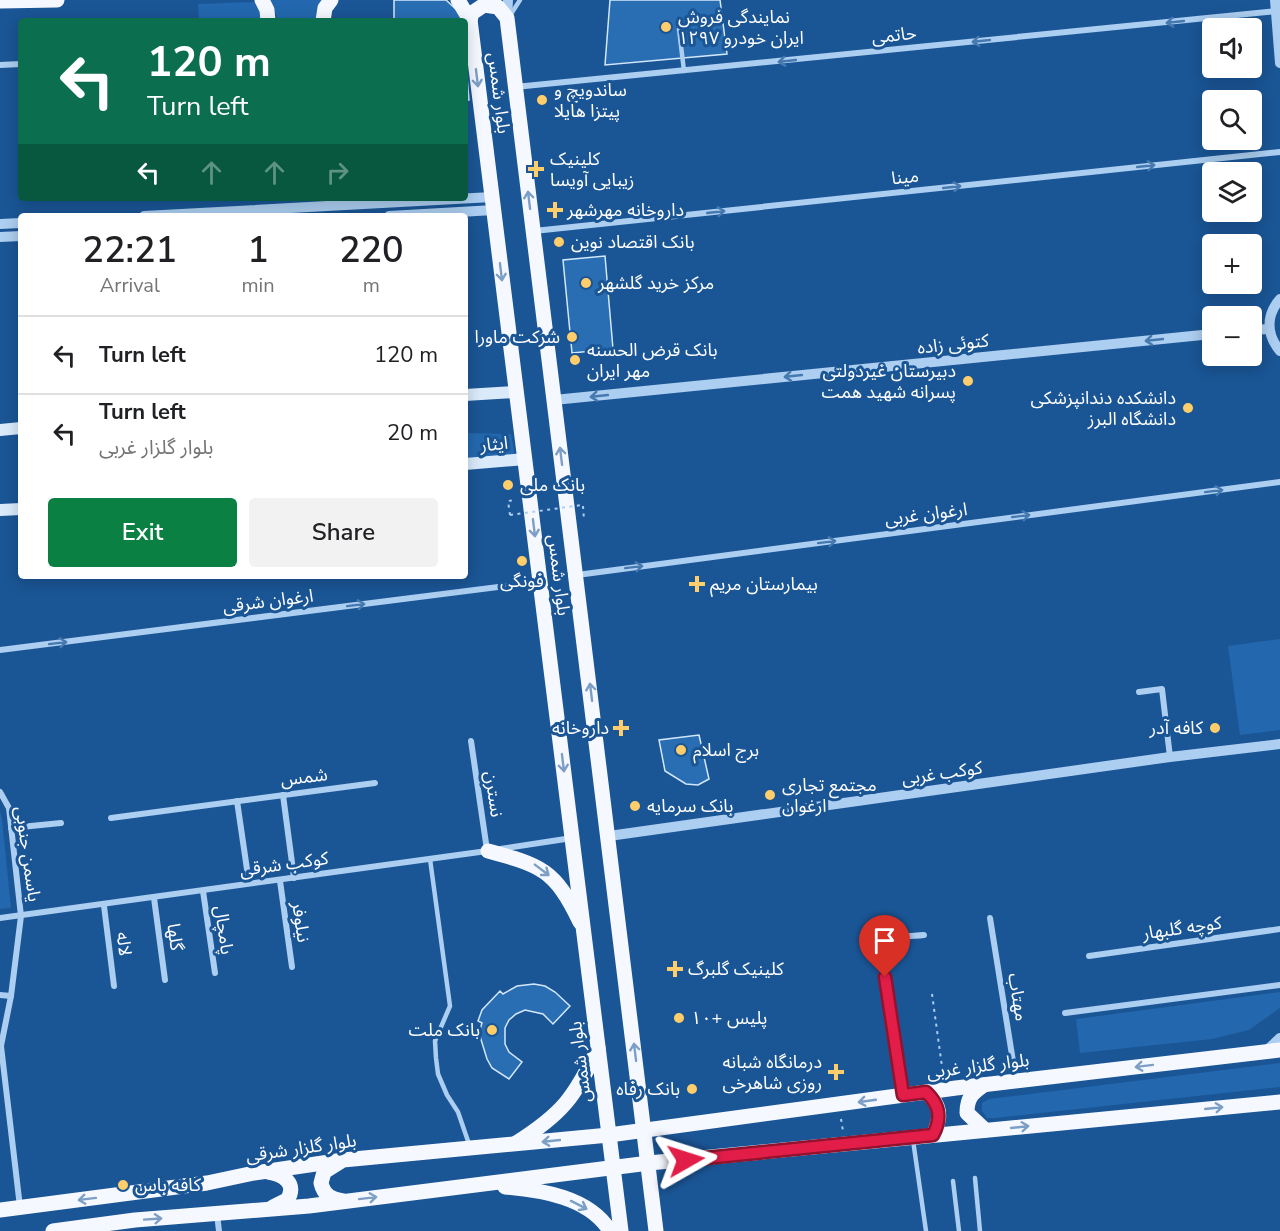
<!DOCTYPE html>
<meta charset="utf-8">
<style>
:root{--surface:#fff;--page:#f2f2f2;--text:#202124;--muted:#757577;--line:#e0e0e0;--accent:#0b8043}
body{margin:0;font-family:"Nunito Sans","Noto Sans Arabic",sans-serif;background:var(--page);color:var(--text);height:100vh;display:flex;flex-direction:column;font-size:22px;white-space:nowrap}
*{box-sizing:border-box;margin:0}
p{font-size:20px;color:var(--muted)}
.icon{flex:none;width:33px;height:33px;fill:none;stroke:currentColor;stroke-width:2;stroke-linecap:round;stroke-linejoin:round}
.map{position:relative;flex:1;overflow:hidden}
.details{position:absolute;left:18px;top:213px;width:450px;height:366px;display:flex;flex-direction:column;background:var(--surface);border-radius:6px;box-shadow:0 3px 15px #0003}
.details>*{flex:none}
.hud{position:absolute;left:18px;top:18px;width:450px;height:183px;border-radius:6px;box-shadow:0 3px 15px #0003;background:#0b6e4f;color:#fff;overflow:hidden}
.fabs{position:absolute;left:1202px;top:18px;display:grid;gap:12px}
.fabs a{display:grid;place-items:center;width:60px;height:60px;border-radius:6px;background:var(--surface);box-shadow:0 3px 15px #0003;font-size:30px}
.pin{position:absolute;display:grid;place-items:center;width:51px;height:51px;color:#fff;margin:-62px -26px;border-radius:50% 50% 50% 0;rotate:-45deg;box-shadow:0 0 6px #0007}
.pin .icon{rotate:45deg}
.me{position:absolute;width:66px;margin:-33px;rotate:84deg;stroke-linejoin:round;filter:drop-shadow(0 0 4px #0008)}
.turn{display:flex;align-items:center;gap:21px;height:126px;padding:0 30px;font-size:27px}
.turn .icon{width:78px;height:78px;stroke-width:2.5}
.turn b{display:block;font-size:42px;line-height:51px}
.lanes{display:flex;align-items:center;height:57px;padding:0 30px;background:#0003;justify-content:center;gap:30px;direction:ltr}
.lanes .off{opacity:.35}
.eta{display:flex;justify-content:space-evenly;align-items:center;height:102px;text-align:center}
.eta b{font-size:36px;font-weight:600;line-height:42px}
.action{display:flex;gap:12px;margin-top:auto;padding:12px 30px}
.action a{flex:1;height:69px;border-radius:6px;background:var(--accent);color:#fff;font-size:24px;font-weight:600;line-height:69px;text-align:center}
.action a+a{background:var(--page);color:var(--text)}
ul{padding:0;list-style:none}
li{display:flex;align-items:center;gap:18px;height:78px;padding:0 30px;border-top:2px solid var(--line)}
li div{flex:1}
li b{display:block;font-size:22px}
li em{font-style:normal}
.map>svg:first-child{display:block}
.green{fill:#2368ae}
.building{fill:#296db3;stroke:#d3e7fb;stroke-width:1.5}
.lines{fill:none;stroke-linecap:round;stroke-linejoin:round}
.path{stroke:#accef0;stroke-width:2;stroke-dasharray:3 4.5;stroke-linecap:butt}
.service{stroke:#accef0;stroke-width:4.5}
.minor{stroke:#accef0;stroke-width:6}
.tertiary{stroke:#accef0;stroke-width:10}
.secondary{stroke:#daeafb;stroke-width:12}
.primary{stroke:#f5f9ff;stroke-width:15}
.path-bridge{stroke:#accef0;stroke-width:2;stroke-dasharray:3 4.5;stroke-linecap:butt}
.oneway{stroke:#4679b0}
.oneway2{stroke:#7d9fc5}
.route-casing{stroke:#92132f;stroke-width:15}
.route{stroke:#e11d48;stroke-width:10}
.poi-dot{fill:#ffce6b;stroke:#1a5595;stroke-width:2}
.labels{text-anchor:middle;stroke-width:6;stroke-linejoin:round;paint-order:stroke}
.poi-label{font-size:18px;fill:#fff;stroke:#1a5595;text-anchor:start}
.street-label{font-size:18px;fill:#fff;stroke:#1a5595}
</style>
<div class="map">
<svg width="1280" height="1231" viewBox="0 0 1280 1231">
<rect width="100%" height="100%" fill="#1a5595"/>
<!-- green -->
<g class="green">
<polygon points="271,0 323,0 319,5 316,21 278,21"/>
<polygon points="255,2 259,4 262,21 199,21 198,4"/>
<polygon points="465,433 511,434 515,456 465,458"/>
<polygon points="1280,639 1280,730 1240,735 1228,646"/>
<polygon points="0,811 2,819 11,908 0,909"/>
<polygon points="1280,992 1280,1008 1249,1030 1212,1039 1080,1053 1076,1019"/>
<polygon points="1280,1063 1280,1087 995,1118 987,1118 982,1111 982,1103 989,1099"/>
</g>
<!-- building -->
<g class="building">
<polygon points="394,0 446,0 462,15 463,21 394,21"/>
<polygon points="610,0 720,0 727,54 605,65"/>
<polygon points="465,54 469,100 465,101"/>
<polygon points="605,256 613,349 572,353 563,260"/>
<polygon points="699,735 709,779 698,785 686,784 665,771 659,740"/>
<polygon points="534,984 545,986 555,992 570,1006 553,1024 543,1014 525,1010 516,1014 509,1020 505,1028 505,1044 509,1052 522,1062 509,1079 492,1068 487,1059 479,1033 482,1023 478,1021 482,1010 500,991 503,994 517,986"/>
</g>
<g class="lines">
<!-- path -->
<g class="path">
<polyline points="583,506 584,520"/>
<polyline points="510,515 508,501 515,500"/>
<polyline points="932,994 943,1074"/>
<polyline points="841,1119 843,1131"/>
</g>
<!-- service -->
<g class="service">
<polyline points="511,14 520,0"/>
<polyline points="679,29 684,71"/>
<polyline points="430,859 450,1006 435,1041 436,1058 438,1074 447,1095 458,1112 469,1144"/>
<polyline points="913,1140 926,1231"/>
<polyline points="975,1178 980,1231"/>
<polyline points="953,1181 959,1231"/>
</g>
<!-- minor -->
<g class="minor">
<polyline points="0,65 21,64"/>
<polyline points="515,87 1278,11"/>
<polyline points="534,231 1280,152"/>
<polyline points="577,575 1280,482"/>
<polyline points="0,650 538,582"/>
<polyline points="1139,692 1162,689 1170,757"/>
<polyline points="471,741 487,850"/>
<polyline points="0,792 9,808 21,916 11,996 1,1046 20,1207"/>
<polyline points="283,795 294,878"/>
<polyline points="237,801 249,883"/>
<polyline points="111,818 375,783"/>
<polyline points="11,828 61,823"/>
<polyline points="500,849 572,838"/>
<polyline points="280,881 292,967"/>
<polyline points="203,891 215,973"/>
<polyline points="154,898 165,980"/>
<polyline points="104,906 114,986"/>
<polyline points="0,918 487,851"/>
<polyline points="990,918 1016,1080"/>
<polyline points="1089,956 1280,929"/>
<polyline points="0,995 11,996"/>
<polyline points="1065,1013 1280,985"/>
<path d="M903,1095L881,953C886,934 907,937 924,935"/>
<polyline points="217,1214 219,1231"/>
</g>
<!-- tertiary -->
<g class="tertiary">
<polyline points="1275,0 1280,63"/>
<polyline points="507,18 508,0"/>
<polyline points="144,216 492,197"/>
<polyline points="389,216 494,210"/>
<polyline points="0,224 21,223"/>
<polyline points="0,237 21,236"/>
<path d="M1280,299C1266,315 1266,334 1280,351"/>
<polyline points="1251,330 1269,329"/>
<polyline points="554,400 1212,334"/>
<polyline points="609,836 1170,757 1280,744"/>
<polyline points="1265,1052 1280,1038"/>
</g>
<!-- secondary -->
<g class="secondary">
<polyline points="465,395 516,392"/>
<polyline points="0,430 21,428"/>
<polyline points="465,464 525,459"/>
<polyline points="0,510 21,509"/>
</g>
<!-- primary -->
<g class="primary">
<polyline points="262,0 267,10 268,21"/>
<polyline points="458,0 470,20 621,1231"/>
<polyline points="0,1 57,0"/>
<polyline points="470,20 472,13 484,5 498,7 507,18 656,1231"/>
<polyline points="323,21 325,8 331,0"/>
<path d="M488,851C540,865 555,869 580,922"/>
<path d="M984,1085C972,1093 967,1098 967,1113L985,1130"/>
<path d="M926,1092C941,1105 942,1117 933,1135"/>
<path d="M516,1143C562,1114 575,1097 598,1048"/>
<path d="M340,1162L324,1172L321,1183C324,1196 332,1199 343,1201"/>
<path d="M268,1172C283,1174 298,1184 287,1200L273,1207"/>
<path d="M505,1187C541,1190 589,1197 610,1231"/>
<polyline points="0,1210 207,1183 254,1173 343,1160 609,1135 956,1088 1280,1050"/>
<polyline points="53,1231 135,1220 309,1206 649,1163 1280,1102"/>
</g>
<!-- path-bridge -->
<polyline class="path-bridge" points="510,515 582,505"/>
</g>
<!-- one-way arrows -->
<defs><path id="oneway-shaft" d="M-6 0H5M1.5-3L5.5 0L1.5 3" fill="none" stroke-width="1.6" stroke-linecap="round" stroke-linejoin="round" transform="scale(1.5)"/></defs>
<g class="oneway">
<use href="#oneway-shaft" transform="translate(1175 22) rotate(174)"/>
<use href="#oneway-shaft" transform="translate(981 41) rotate(174)"/>
<use href="#oneway-shaft" transform="translate(787 61) rotate(174)"/>
<use href="#oneway-shaft" transform="translate(1146 166) rotate(-6)"/>
<use href="#oneway-shaft" transform="translate(952 187) rotate(-6)"/>
<use href="#oneway-shaft" transform="translate(716 212) rotate(-6)"/>
<use href="#oneway-shaft" transform="translate(1154 340) rotate(174)"/>
<use href="#oneway-shaft" transform="translate(793 376) rotate(174)"/>
<use href="#oneway-shaft" transform="translate(599 396) rotate(174)"/>
<use href="#oneway-shaft" transform="translate(1214 491) rotate(-7)"/>
<use href="#oneway-shaft" transform="translate(1021 516) rotate(-7)"/>
<use href="#oneway-shaft" transform="translate(827 542) rotate(-7)"/>
<use href="#oneway-shaft" transform="translate(634 567) rotate(-7)"/>
<use href="#oneway-shaft" transform="translate(356 605) rotate(-7)"/>
<use href="#oneway-shaft" transform="translate(58 643) rotate(-7)"/>
</g>
<g class="oneway2">
<use href="#oneway-shaft" transform="translate(477 78) rotate(83)"/>
<use href="#oneway-shaft" transform="translate(529 200) rotate(-97)"/>
<use href="#oneway-shaft" transform="translate(501 272) rotate(83)"/>
<use href="#oneway-shaft" transform="translate(561 456) rotate(-97)"/>
<use href="#oneway-shaft" transform="translate(534 528) rotate(83)"/>
<use href="#oneway-shaft" transform="translate(591 692) rotate(-97)"/>
<use href="#oneway-shaft" transform="translate(563 763) rotate(83)"/>
<use href="#oneway-shaft" transform="translate(542 870) rotate(37)"/>
<use href="#oneway-shaft" transform="translate(635 1052) rotate(-97)"/>
<use href="#oneway-shaft" transform="translate(1144 1066) rotate(173)"/>
<use href="#oneway-shaft" transform="translate(867 1101) rotate(172)"/>
<use href="#oneway-shaft" transform="translate(1214 1108) rotate(-6)"/>
<use href="#oneway-shaft" transform="translate(1020 1127) rotate(-6)"/>
<use href="#oneway-shaft" transform="translate(551 1141) rotate(174)"/>
<use href="#oneway-shaft" transform="translate(368 1198) rotate(-7)"/>
<use href="#oneway-shaft" transform="translate(87 1199) rotate(173)"/>
<use href="#oneway-shaft" transform="translate(579 1205) rotate(27)"/>
<use href="#oneway-shaft" transform="translate(153 1219) rotate(-4)"/>
</g>
<g class="lines">
<!-- route casing -->
<g class="route-casing">
<path id="route" d="M686,1160L933,1135C942,1118 940,1105 926,1092L903,1095L885,977"/>
</g>
<!-- route -->
<use href="#route" class="route"/>
</g>
<!-- markers -->
<g class="poi-dot">
<circle cx="666" cy="27" r="6"/>
<circle cx="542" cy="100" r="6"/>
<path d="M533 160h6v6h6v6h-6v6h-6v-6h-6v-6h6z"/>
<path d="M552 201h6v6h6v6h-6v6h-6v-6h-6v-6h6z"/>
<circle cx="559" cy="242" r="6"/>
<circle cx="586" cy="283" r="6"/>
<circle cx="572" cy="337" r="6"/>
<circle cx="575" cy="360" r="6"/>
<circle cx="968" cy="381" r="6"/>
<circle cx="1188" cy="408" r="6"/>
<circle cx="508" cy="485" r="6"/>
<circle cx="522" cy="561" r="6"/>
<path d="M694 575h6v6h6v6h-6v6h-6v-6h-6v-6h6z"/>
<path d="M618 719h6v6h6v6h-6v6h-6v-6h-6v-6h6z"/>
<circle cx="1215" cy="728" r="6"/>
<circle cx="681" cy="750" r="6"/>
<circle cx="770" cy="795" r="6"/>
<circle cx="635" cy="806" r="6"/>
<path d="M672 960h6v6h6v6h-6v6h-6v-6h-6v-6h6z"/>
<circle cx="679" cy="1018" r="6"/>
<circle cx="492" cy="1030" r="6"/>
<path d="M833 1063h6v6h6v6h-6v6h-6v-6h-6v-6h6z"/>
<circle cx="692" cy="1089" r="6"/>
<circle cx="123" cy="1185" r="6"/>
</g>
<g class="labels">
<!-- poi labels -->
<g class="poi-label">
<text x="678" y="23">نمایندگی فروش<tspan x="678" dy="21">ایران خودرو ۱۲۹۷</tspan></text>
<text x="554" y="96">ساندویچ و<tspan x="554" dy="21">پیتزا هایلا</tspan></text>
<text x="550" y="165">کلینیک<tspan x="550" dy="21">زیبایی آویسا</tspan></text>
<text x="567" y="216">داروخانه مهرشهر</text>
<text x="571" y="248">بانک اقتصاد نوین</text>
<text x="598" y="289">مرکز خرید گلشهر</text>
<text x="560" y="343" text-anchor="end">شرکت ماورا</text>
<text x="587" y="356">بانک قرض الحسنه<tspan x="587" dy="21">مهر ایران</tspan></text>
<text x="956" y="377" text-anchor="end">دبیرستان غیردولتی<tspan x="956" dy="21">پسرانه شهید همت</tspan></text>
<text x="1176" y="404" text-anchor="end">دانشکده دندانپزشکی<tspan x="1176" dy="21">دانشگاه البرز</tspan></text>
<text x="520" y="491">بانک ملی</text>
<text x="522" y="587" text-anchor="middle">فونگی</text>
<text x="710" y="590">بیمارستان مریم</text>
<text x="609" y="734" text-anchor="end">داروخانه</text>
<text x="1203" y="734" text-anchor="end">کافه آدر</text>
<text x="693" y="756">برج اسلام</text>
<text x="782" y="791">مجتمع تجاری<tspan x="782" dy="21">ارغوان</tspan></text>
<text x="647" y="812">بانک سرمایه</text>
<text x="688" y="975">کلینیک گلبرگ</text>
<text x="691" y="1024">پلیس +۱۰</text>
<text x="480" y="1036" text-anchor="end">بانک ملت</text>
<text x="822" y="1068" text-anchor="end">درمانگاه شبانه<tspan x="822" dy="21">روزی شاهرخی</tspan></text>
<text x="680" y="1095" text-anchor="end">بانک رفاه</text>
<text x="135" y="1191">کافه باس</text>
</g>
<!-- street labels -->
<g class="street-label">
<text transform="translate(894 35) rotate(-6)" y="6">حاتمی</text>
<text transform="translate(499 93) rotate(83)" y="6">بلوار شمس</text>
<text transform="translate(905 177) rotate(-6)" y="6">مینا</text>
<text transform="translate(953 344) rotate(-6)" y="6">کتوئی زاده</text>
<text transform="translate(494 444) rotate(-5)" y="6">ایثار</text>
<text transform="translate(926 514) rotate(-7)" y="6">ارغوان غربی</text>
<text transform="translate(559 575) rotate(83)" y="6">بلوار شمس</text>
<text transform="translate(268 601) rotate(-7)" y="6">ارغوان شرقی</text>
<text transform="translate(942 773) rotate(-8)" y="6">کوکب غربی</text>
<text transform="translate(304 777) rotate(-7)" y="6">شمس</text>
<text transform="translate(494 794) rotate(82)" y="6">نسترن</text>
<text transform="translate(28 854) rotate(82)" y="6">یاسمن جنوبی</text>
<text transform="translate(284 864) rotate(-8)" y="6">کوکب شرقی</text>
<text transform="translate(301 922) rotate(82)" y="6">نیلوفر</text>
<text transform="translate(1182 928) rotate(-8)" y="6">کوچه گلبهار</text>
<text transform="translate(224 930) rotate(82)" y="6">پامچال</text>
<text transform="translate(175 937) rotate(82)" y="6">گلها</text>
<text transform="translate(124 944) rotate(83)" y="6">لاله</text>
<text transform="translate(1018 997) rotate(81)" y="6">مهتاب</text>
<text transform="translate(580 1062) rotate(-97)" y="6">بلوار شمس</text>
<text transform="translate(978 1066) rotate(-7)" y="6">بلوار گلزار غربی</text>
<text transform="translate(301 1148) rotate(-8)" y="6">بلوار گلزار شرقی</text>
</g>
</g>
</svg>
<div class="fabs">
<a><svg class="icon" aria-label="sound" viewBox="0 0 24 24"><path d="M4 9h4l5-4v14l-5-4H4zM17 9q2 3 0 6"/></svg></a>
<a><svg class="icon" aria-label="search" viewBox="0 0 24 24"><circle cx="10" cy="10" r="6"/><path d="M15 15l6 6"/></svg></a>
<a><svg class="icon" aria-label="layers" viewBox="0 0 24 24"><path d="M12 4l9 5-9 5-9-5zM3 14l9 5 9-5"/></svg></a>
<a>+</a>
<a>−</a>
</div>
<div class="pin" style="left:885px;top:977px;background:#d93025"><svg class="icon" aria-label="arrive" viewBox="0 0 24 24"><path d="M6 21V4h12l-3 4 3 4H6"/></svg></div>
<svg class="me" style="left:686px;top:1160px" viewBox="-20 -20 40 40"><path d="M0-17L14 15 0 8-14 15z" fill="#e11d48" stroke="#fff" stroke-width="4"/></svg>
<div class="hud">
<div class="turn"><svg class="icon" aria-label="left" viewBox="0 0 24 24"><path d="M17 20v-9H6M10 6l-5 5 5 5"/></svg><div><b>120 m</b>Turn left</div></div>
<div class="lanes"><svg class="icon" aria-label="left" viewBox="0 0 24 24"><path d="M17 20v-9H6M10 6l-5 5 5 5"/></svg><svg class="icon off" aria-label="ahead" viewBox="0 0 24 24"><path d="M12 20V5M6 11l6-6 6 6"/></svg><svg class="icon off" aria-label="ahead" viewBox="0 0 24 24"><path d="M12 20V5M6 11l6-6 6 6"/></svg><svg class="icon off" aria-label="right" viewBox="0 0 24 24"><path d="M7 20v-9h11M14 6l5 5-5 5"/></svg></div>
</div>
<section class="details">
<div class="eta">
<div><b>22:21</b><p>Arrival</p></div>
<div><b>1</b><p>min</p></div>
<div><b>220</b><p>m</p></div>
</div>
<ul>
<li><svg class="icon" aria-label="left" viewBox="0 0 24 24"><path d="M17 20v-9H6M10 6l-5 5 5 5"/></svg><div><b>Turn left</b></div><em>120 m</em></li>
<li><svg class="icon" aria-label="left" viewBox="0 0 24 24"><path d="M17 20v-9H6M10 6l-5 5 5 5"/></svg><div><b>Turn left</b><p>بلوار گلزار غربی</p></div><em>20 m</em></li>
</ul>
<div class="action"><a>Exit</a><a>Share</a></div>
</section>
</div>
